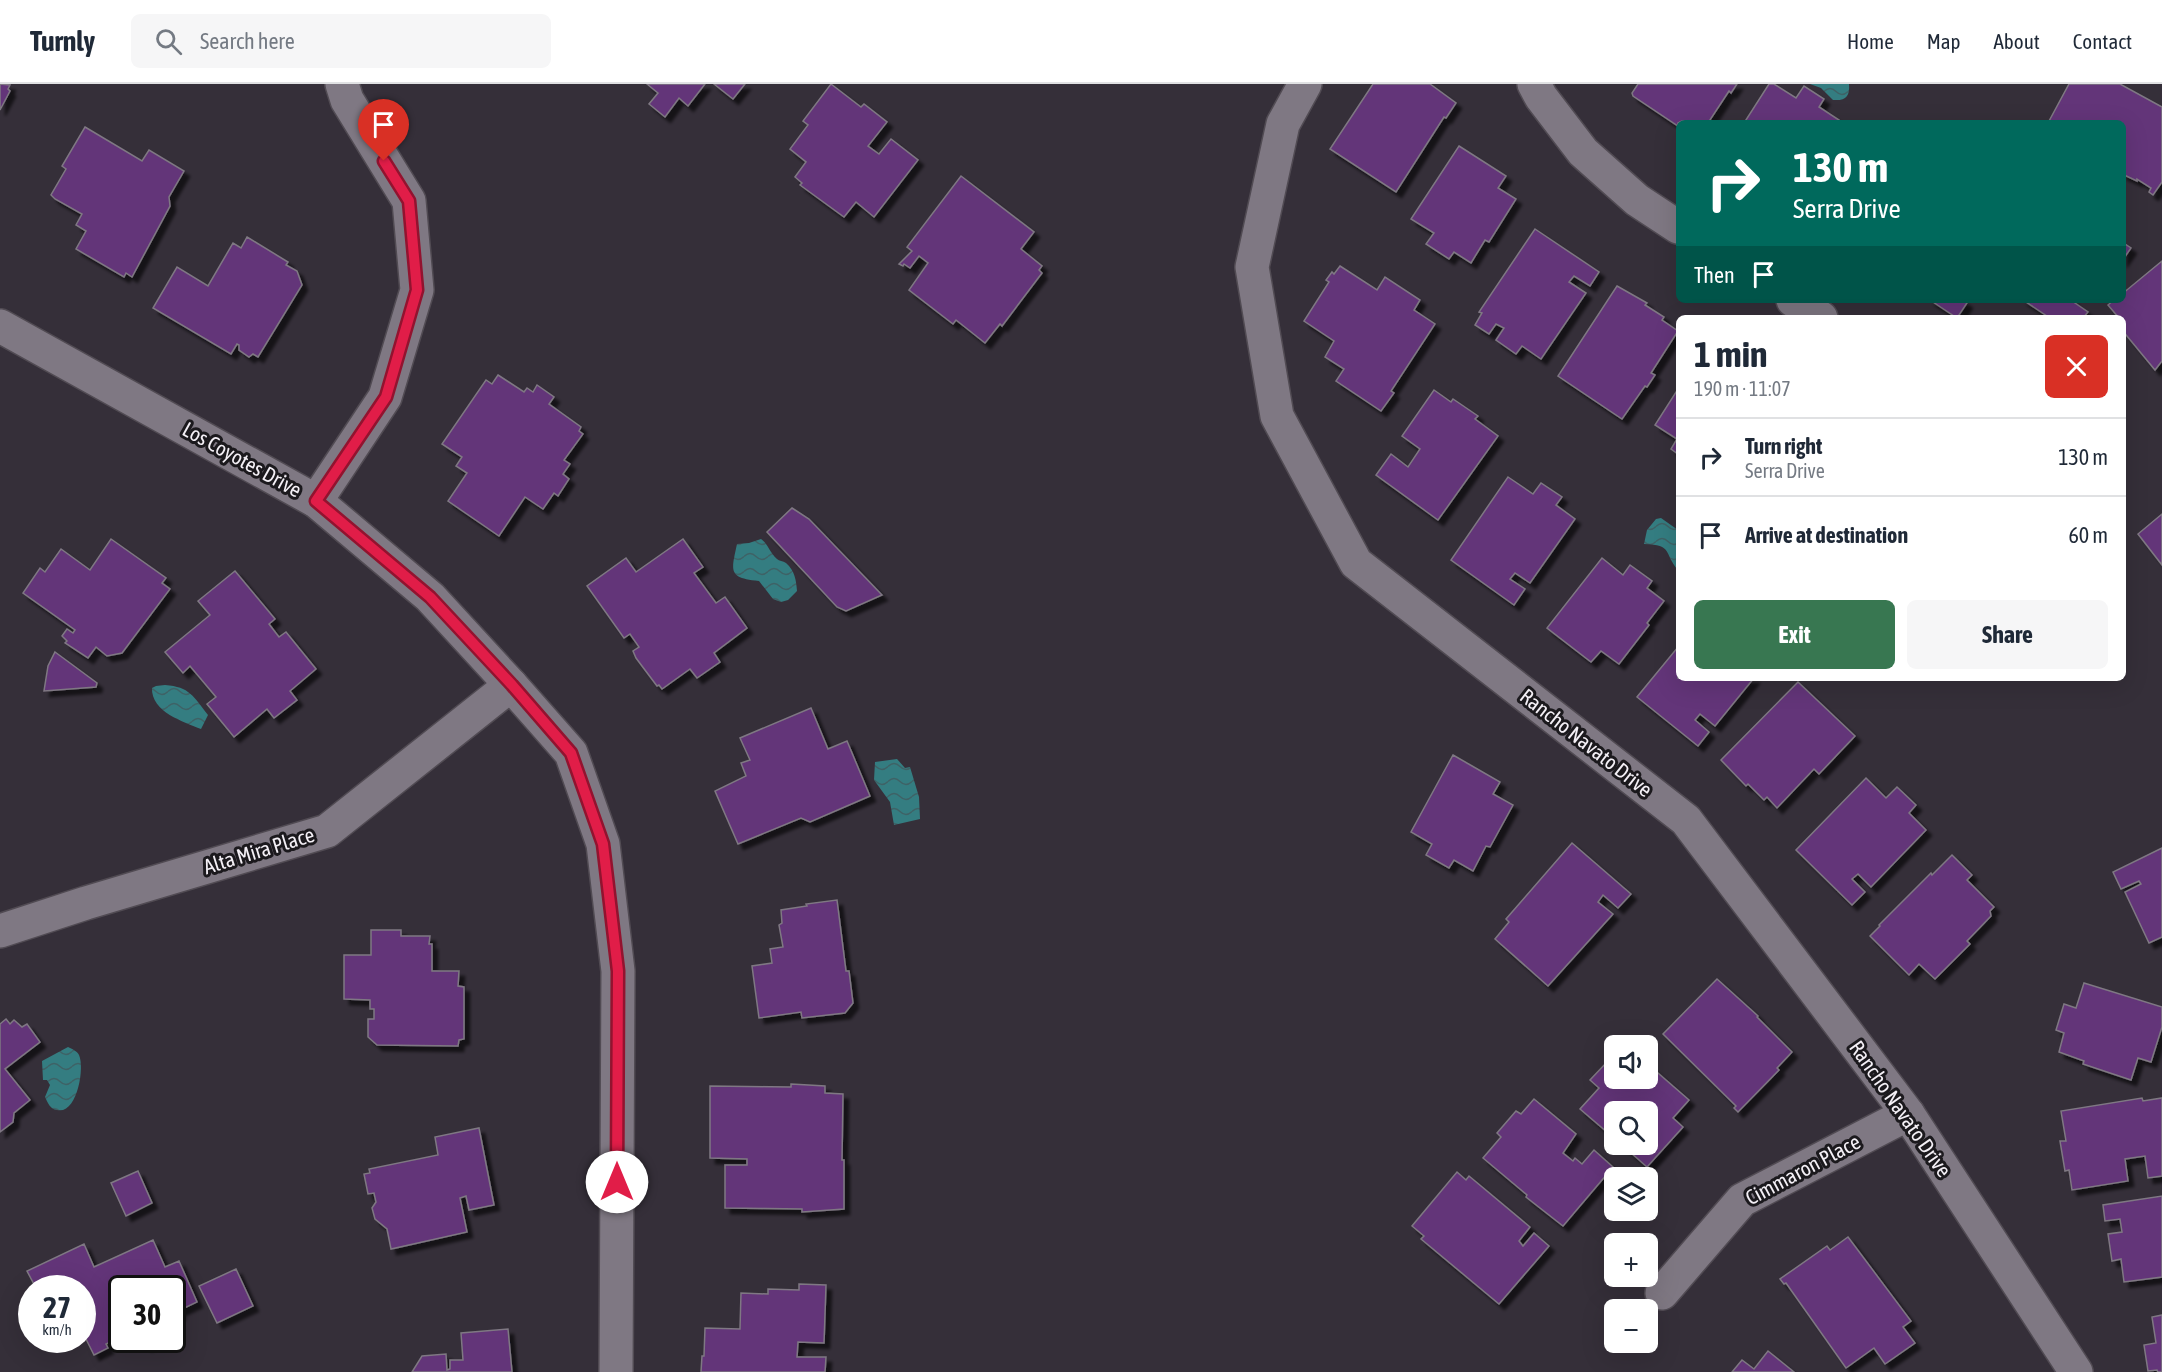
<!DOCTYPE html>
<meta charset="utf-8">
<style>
:root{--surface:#fff;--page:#f6f6f7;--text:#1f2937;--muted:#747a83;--line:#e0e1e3;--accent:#387751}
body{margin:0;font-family:"Asap Condensed",sans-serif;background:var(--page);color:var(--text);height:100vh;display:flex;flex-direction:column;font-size:22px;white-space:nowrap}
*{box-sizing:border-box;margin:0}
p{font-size:20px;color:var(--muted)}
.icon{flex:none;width:33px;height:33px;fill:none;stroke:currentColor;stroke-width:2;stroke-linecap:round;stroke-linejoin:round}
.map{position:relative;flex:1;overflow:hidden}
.details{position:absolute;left:1676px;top:231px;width:450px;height:366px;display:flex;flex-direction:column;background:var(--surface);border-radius:9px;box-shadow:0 6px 24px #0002}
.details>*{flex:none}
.guide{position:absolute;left:1676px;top:36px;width:450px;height:183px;border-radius:9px;box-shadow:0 6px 24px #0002;background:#00695c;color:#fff;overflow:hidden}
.fabs{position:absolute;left:1604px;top:951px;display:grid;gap:12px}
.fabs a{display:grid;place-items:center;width:54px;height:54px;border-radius:9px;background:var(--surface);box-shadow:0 6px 24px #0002;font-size:30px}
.speed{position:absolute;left:18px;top:1191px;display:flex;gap:12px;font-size:30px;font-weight:700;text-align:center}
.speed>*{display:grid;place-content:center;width:78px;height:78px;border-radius:50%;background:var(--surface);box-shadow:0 6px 24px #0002;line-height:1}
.speed small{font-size:15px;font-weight:400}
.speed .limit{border:3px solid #111;border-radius:9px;background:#fff;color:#111}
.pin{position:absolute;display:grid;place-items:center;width:51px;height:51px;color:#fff;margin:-62px -26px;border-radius:50% 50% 50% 0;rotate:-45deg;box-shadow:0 0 6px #0007}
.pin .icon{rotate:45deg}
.me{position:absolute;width:66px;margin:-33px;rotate:0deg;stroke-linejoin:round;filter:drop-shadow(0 0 4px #0008)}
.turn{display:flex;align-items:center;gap:21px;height:126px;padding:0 18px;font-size:27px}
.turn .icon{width:78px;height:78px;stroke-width:2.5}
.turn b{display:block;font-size:42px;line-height:51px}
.then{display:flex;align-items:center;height:57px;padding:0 18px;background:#0003;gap:12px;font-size:22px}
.round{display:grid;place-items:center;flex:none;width:63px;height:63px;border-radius:9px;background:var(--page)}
.summary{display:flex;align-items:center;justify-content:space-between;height:102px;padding:0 18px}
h1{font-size:36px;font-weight:700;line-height:45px}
.button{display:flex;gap:12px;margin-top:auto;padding:12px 18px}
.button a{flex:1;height:69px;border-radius:9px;background:var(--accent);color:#fff;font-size:24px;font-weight:700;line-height:69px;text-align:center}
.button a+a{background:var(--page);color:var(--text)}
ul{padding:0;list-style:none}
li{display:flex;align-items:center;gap:18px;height:78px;padding:0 18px;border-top:2px solid var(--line)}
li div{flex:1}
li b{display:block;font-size:22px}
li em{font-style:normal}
header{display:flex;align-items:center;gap:36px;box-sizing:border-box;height:84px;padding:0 30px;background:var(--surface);border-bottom:2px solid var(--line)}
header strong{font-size:28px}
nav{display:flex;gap:33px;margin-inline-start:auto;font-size:21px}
.search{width:420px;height:54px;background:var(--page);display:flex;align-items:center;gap:15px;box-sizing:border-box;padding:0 21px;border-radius:9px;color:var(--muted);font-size:22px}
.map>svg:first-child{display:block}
.water{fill:url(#water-waves)}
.building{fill:#633479;stroke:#7f7883;stroke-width:1.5;filter:url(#shadow)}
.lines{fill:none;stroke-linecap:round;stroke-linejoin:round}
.street-casing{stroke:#514b53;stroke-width:36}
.street{stroke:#7f7883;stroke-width:33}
.route-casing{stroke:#92132f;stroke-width:15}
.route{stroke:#e11d48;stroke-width:10}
.labels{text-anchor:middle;stroke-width:6;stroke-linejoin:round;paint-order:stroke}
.street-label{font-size:21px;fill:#f4f0f6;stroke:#1b191d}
</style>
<header>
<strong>Turnly</strong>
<div class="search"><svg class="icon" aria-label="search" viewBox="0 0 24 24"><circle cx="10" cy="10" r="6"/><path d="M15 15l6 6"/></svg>Search here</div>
<nav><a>Home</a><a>Map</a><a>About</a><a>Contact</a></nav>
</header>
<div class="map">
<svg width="2162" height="1288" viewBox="0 0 2162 1288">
<defs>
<pattern id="water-waves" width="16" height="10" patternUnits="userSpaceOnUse" patternTransform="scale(1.5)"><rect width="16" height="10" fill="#347d81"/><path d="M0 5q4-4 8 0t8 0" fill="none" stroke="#3e6266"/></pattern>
<filter id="shadow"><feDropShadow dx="5.5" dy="5.5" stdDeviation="1.5" flood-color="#0009"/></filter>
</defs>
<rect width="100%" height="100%" fill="#352f39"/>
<!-- water -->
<g class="water">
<path d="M1810,0H1849C1850,12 1846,17 1833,16L1821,4Z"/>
<path d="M1661,434L1678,446V486C1663,469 1674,461 1644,460L1647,446L1656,435Z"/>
<path d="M761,455C768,460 770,469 777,475C779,477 783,477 786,479C795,487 796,496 797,507L788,516L781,518L773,515L759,497C728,494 731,488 737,460L749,459Z"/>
<path d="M165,601C190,603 193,612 208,631L201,645C184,638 151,628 152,604L156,602Z"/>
<polygon points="897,675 905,684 910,683 919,713 920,735 894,741 890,718 874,696 875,678"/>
<path d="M68,963C72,965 77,967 79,971C85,984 77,1031 57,1026C50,1025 48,1019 45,1013L50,1001L47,996H43L42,977Z"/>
</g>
<!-- building -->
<g class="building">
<polygon points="0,0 10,1 8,5 10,7 0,26"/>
<polygon points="647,0 705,0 688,22 679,14 665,33 649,20 658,9"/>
<polygon points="714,0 745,0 733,15"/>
<polygon points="831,0 861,23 864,20 887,38 868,62 879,70 891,55 918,76 874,133 856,118 844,133 800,101 802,99 795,93 806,78 790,65 808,41 803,37"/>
<polygon points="1373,0 1430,0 1456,19 1446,34 1444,33 1396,108 1330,65"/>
<polygon points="1638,0 1737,0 1731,9 1729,7 1708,39 1682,37 1678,39 1678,42 1633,12 1632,9"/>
<polygon points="1769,0 1774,0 1796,14 1804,2 1824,15 1819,23 1839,36 1837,39 1744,39"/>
<polygon points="2069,0 2120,0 2162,23 2162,98 2153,111 2149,108 2151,104 2137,95 2137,97 2122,90 2122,39 2048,39"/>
<polygon points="85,43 142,77 149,66 184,87 169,113 170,122 132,193 126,189 124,193 76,165 86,147 76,141 82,130 55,115 51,111 66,85 62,82"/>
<polygon points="1459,62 1506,92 1498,104 1516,115 1489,158 1485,156 1471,179 1454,168 1449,175 1426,160 1434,149 1411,135"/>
<polygon points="961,92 1034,148 1021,165 1042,182 1039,186 1042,189 1002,242 1000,240 985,259 956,236 953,240 909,206 928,179 919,172 910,184 904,180 903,182 899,180 912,167 907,163"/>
<polygon points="1535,145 1599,188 1590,202 1574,192 1569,198 1586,209 1541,275 1522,262 1516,270 1496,256 1504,244 1496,240 1489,250 1475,241 1482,229 1479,228"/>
<polygon points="247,153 288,178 286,181 297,187 302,201 258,273 253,270 249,273 239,266 239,261 237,260 231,270 153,224 177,183 208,202 233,159 241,164"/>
<polygon points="2122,158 2131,164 2122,177"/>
<polygon points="2162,177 2162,277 2155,286 2122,246 2122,234 2119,234 2108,221 2114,216 2122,216 2122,210"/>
<polygon points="1340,182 1377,206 1385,193 1420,216 1414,226 1435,240 1391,307 1394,309 1381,327 1336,297 1344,285 1325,273 1334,257 1304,237 1329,198 1326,196 1332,188 1334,190"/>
<polygon points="1617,202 1647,219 1645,221 1664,233 1662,236 1678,247 1651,289 1655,291 1647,303 1645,302 1622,335 1558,292"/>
<polygon points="1930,216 1963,216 1967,219 1957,234"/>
<polygon points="2023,216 2073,216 2072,217 2088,228 2083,234 2050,234"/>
<polygon points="498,291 524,308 527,304 533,308 537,301 554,313 549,320 581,343 579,347 583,350 564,376 570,380 563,390 569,395 558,412 554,409 543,425 525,413 499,452 448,417 467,389 456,382 462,373 442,360 486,296 492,300"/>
<polygon points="1678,305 1678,370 1671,365 1677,355 1655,341"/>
<polygon points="1434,306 1451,318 1453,315 1478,332 1475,335 1498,352 1438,436 1376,391 1391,370 1408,383 1420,365 1402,352"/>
<polygon points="1508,393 1533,410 1541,399 1562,413 1556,421 1575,435 1530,499 1515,489 1510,495 1525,505 1514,521 1451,476"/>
<polygon points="792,424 809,435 882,511 846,527 837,523 767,448"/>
<polygon points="2162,430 2162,481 2138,450"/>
<polygon points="111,455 166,494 162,499 170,505 122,569 107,572 96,563 88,574 65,559 67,557 62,552 67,545 73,549 75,546 23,509 40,484 45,488 61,465 90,486"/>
<polygon points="683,455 703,483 694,489 716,519 725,513 747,544 714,569 720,578 697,594 690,585 662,605 659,601 657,602 636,574 633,567 639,563 630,550 624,554 587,502 626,474 636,488"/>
<polygon points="1602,474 1623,491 1630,481 1652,497 1647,504 1664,517 1647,539 1649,541 1619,580 1601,567 1591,578 1547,544"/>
<polygon points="235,487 275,535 269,540 279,553 286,548 316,585 290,607 297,616 274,634 267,625 234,653 207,620 216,613 190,582 183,589 165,568 210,531 198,517"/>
<polygon points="1678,563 1678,594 1754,594 1715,642 1700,630 1695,636 1709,648 1698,662 1637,613"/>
<polygon points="55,568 97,599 96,603 44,607 48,582"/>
<polygon points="1798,598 1855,652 1819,690 1814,685 1777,724 1767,713 1764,716 1748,700 1746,702 1721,676"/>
<polygon points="811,624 828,665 847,657 870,712 810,738 801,734 738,760 715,707 746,692 741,679 750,676 740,654"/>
<polygon points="1453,671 1500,698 1493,710 1513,721 1490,763 1486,762 1473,787 1454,776 1449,784 1426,771 1432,760 1411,748"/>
<polygon points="1866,694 1886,714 1897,703 1916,721 1909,729 1926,746 1871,803 1858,790 1852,795 1865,808 1852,821 1796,766"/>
<polygon points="1572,759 1631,810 1618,824 1603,811 1598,818 1613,830 1548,902 1495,855 1509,838 1506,835"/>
<polygon points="2162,764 2162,853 2149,859 2125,808 2141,800 2139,797 2121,805 2113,788"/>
<polygon points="1952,771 1972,791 1967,796 1994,823 1990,827 1991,832 1967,857 1970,860 1935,895 1919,880 1909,891 1870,852 1880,842 1879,841 1931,789 1932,791"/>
<polygon points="837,816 846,887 849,887 853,919 845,929 802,934 801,928 759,934 752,882 772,879 770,865 783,863 779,841 782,839 781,826 807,822 806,820"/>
<polygon points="371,846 401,846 401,852 430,852 429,860 432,860 432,887 459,887 458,902 464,903 464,955 459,956 458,962 377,961 368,953 368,935 374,935 374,925 370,925 370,916 344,915 344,871 371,871"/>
<polygon points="1717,895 1758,932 1757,933 1792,968 1777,984 1779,986 1738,1028 1734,1024 1736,1022 1663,950"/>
<polygon points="2084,899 2162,923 2162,943 2151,978 2138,974 2131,996 2083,980 2084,977 2059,968 2064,949 2056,946 2064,920 2076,924"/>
<polygon points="6,935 10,940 14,936 22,943 27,940 40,958 5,985 30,1016 14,1029 13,1038 0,1048 0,940"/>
<polygon points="1608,977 1614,982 1614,994 1647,994 1647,984 1648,985 1651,983 1689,1016 1673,1034 1683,1043 1647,1083 1621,1060 1647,1060 1647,1028 1614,1028 1614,1054 1580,1025 1599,1004 1590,996"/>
<polygon points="791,1000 825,1002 825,1009 843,1010 842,1076 844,1076 844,1125 802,1128 802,1125 725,1124 725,1081 747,1081 747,1075 710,1074 710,1002 791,1003"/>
<polygon points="2142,1014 2143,1017 2162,1014 2162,1092 2148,1094 2145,1072 2125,1075 2128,1097 2072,1106 2069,1086 2065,1087 2060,1057 2066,1057 2061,1027"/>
<polygon points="1534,1015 1576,1050 1563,1069 1573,1077 1575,1074 1582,1080 1594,1066 1613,1083 1563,1142 1526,1113 1527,1111 1483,1074 1501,1053 1497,1049 1516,1027 1521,1030"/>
<polygon points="479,1044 494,1121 469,1126 466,1112 460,1114 467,1148 391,1165 387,1145 375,1135 372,1124 376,1118 374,1109 368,1110 364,1090 370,1089 369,1085 438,1071 435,1053"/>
<polygon points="138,1087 152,1119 126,1132 111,1099"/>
<polygon points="1457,1088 1466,1096 1469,1092 1530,1143 1519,1157 1523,1162 1534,1149 1549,1162 1499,1220 1421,1155 1424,1152 1412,1142"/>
<polygon points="2162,1112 2162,1193 2124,1198 2121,1175 2112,1177 2108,1150 2122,1148 2120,1135 2105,1137 2103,1121"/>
<polygon points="1848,1153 1911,1237 1903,1243 1915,1259 1885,1280 1874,1264 1846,1284 1786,1199 1784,1200 1780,1195 1827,1162 1830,1166"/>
<polygon points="153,1156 165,1183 179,1177 197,1218 178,1227 180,1230 172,1234 172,1204 122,1204 122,1252 106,1260 108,1264 94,1271 82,1247 82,1237 85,1236 82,1230 82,1204 36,1204 27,1187 84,1160 94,1183"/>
<polygon points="236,1185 253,1222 217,1239 199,1202"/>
<polygon points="799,1200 826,1201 824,1259 798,1258 797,1273 826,1273 825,1288 701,1288 702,1272 704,1272 705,1244 740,1245 741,1209 768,1210 768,1205 799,1206"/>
<polygon points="2162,1231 2162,1288 2158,1288 2157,1286 2148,1287 2144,1261 2156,1259 2152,1233"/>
<polygon points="508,1245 512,1288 412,1288 422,1272 446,1270 447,1286 450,1285 450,1276 463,1276 461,1249"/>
<polygon points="143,1256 161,1256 146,1262"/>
<polygon points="1768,1267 1794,1288 1732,1288 1742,1276 1754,1285"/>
</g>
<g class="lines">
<!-- street casing -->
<g class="street-casing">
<g id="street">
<polyline points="1305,0 1283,40 1252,183 1277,332 1356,479 1686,736 1908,1030 2076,1288"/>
<polyline points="1534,0 1541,13 1583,68 1637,116 1678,143"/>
<polyline points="1793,216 1821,234"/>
<polyline points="0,242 316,417 430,513 511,601 571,669 603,760 618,887 616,1288"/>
<polyline points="316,417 385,313 417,206 409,117 347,16 342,0"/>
<polyline points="0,847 86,819 327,747 511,601"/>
<polyline points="1662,1209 1742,1116 1908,1030"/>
</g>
</g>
<!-- street -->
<use href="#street" class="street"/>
</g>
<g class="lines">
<!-- route casing -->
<g class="route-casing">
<polyline id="route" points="384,77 409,117 417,206 386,313 316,417 430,513 512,601 571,669 603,760 618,887 617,1098"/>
</g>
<!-- route -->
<use href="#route" class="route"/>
</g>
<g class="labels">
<!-- street labels -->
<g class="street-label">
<text transform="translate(242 376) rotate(29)" y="7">Los Coyotes Drive</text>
<text transform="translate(1586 659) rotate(38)" y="7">Rancho Navato Drive</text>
<text transform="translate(259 767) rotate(-17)" y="7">Alta Mira Place</text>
<text transform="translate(1900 1025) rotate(55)" y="7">Rancho Navato Drive</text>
<text transform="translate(1803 1086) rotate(-28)" y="7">Cimmaron Place</text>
</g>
</g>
</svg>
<div class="fabs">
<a><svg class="icon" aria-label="sound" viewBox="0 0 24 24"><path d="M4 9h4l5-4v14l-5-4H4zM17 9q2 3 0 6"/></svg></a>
<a><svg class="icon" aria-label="search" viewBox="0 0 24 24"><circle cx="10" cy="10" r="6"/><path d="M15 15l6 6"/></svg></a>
<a><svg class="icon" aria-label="layers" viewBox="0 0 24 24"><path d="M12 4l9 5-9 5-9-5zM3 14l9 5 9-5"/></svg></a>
<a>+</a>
<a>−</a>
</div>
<div class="speed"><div>27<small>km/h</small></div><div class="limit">30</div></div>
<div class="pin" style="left:384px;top:77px;background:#d93025"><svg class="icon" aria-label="arrive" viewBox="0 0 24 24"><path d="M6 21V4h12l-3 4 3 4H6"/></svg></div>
<svg class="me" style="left:617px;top:1098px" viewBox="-20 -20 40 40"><circle r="19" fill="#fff"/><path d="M0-13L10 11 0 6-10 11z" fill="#e11d48"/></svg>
<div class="guide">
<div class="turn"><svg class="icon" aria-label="right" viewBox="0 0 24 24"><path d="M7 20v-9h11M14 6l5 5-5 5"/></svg><div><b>130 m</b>Serra Drive</div></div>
<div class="then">Then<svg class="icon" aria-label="arrive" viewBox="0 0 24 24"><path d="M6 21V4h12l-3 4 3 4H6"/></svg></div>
</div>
<section class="details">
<div class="summary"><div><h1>1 min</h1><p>190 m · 11:07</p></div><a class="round" style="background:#d93025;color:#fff"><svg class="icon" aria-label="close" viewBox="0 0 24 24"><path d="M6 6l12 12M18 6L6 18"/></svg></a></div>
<ul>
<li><svg class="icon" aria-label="right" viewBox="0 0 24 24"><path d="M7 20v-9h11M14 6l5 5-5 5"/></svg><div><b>Turn right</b><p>Serra Drive</p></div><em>130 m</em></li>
<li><svg class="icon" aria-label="arrive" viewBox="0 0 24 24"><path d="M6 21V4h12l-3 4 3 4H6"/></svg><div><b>Arrive at destination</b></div><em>60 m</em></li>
</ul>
<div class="button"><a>Exit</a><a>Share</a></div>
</section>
</div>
